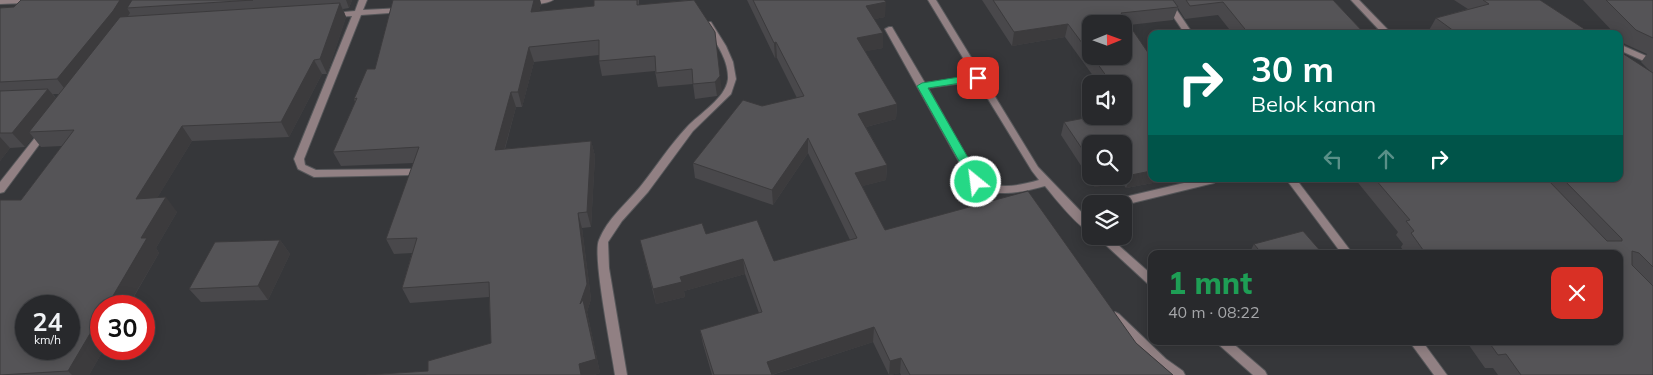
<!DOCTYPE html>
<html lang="id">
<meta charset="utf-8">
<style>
:root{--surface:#28292c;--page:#303134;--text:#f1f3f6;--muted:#a5a6a9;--line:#444548}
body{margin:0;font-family:Mulish,sans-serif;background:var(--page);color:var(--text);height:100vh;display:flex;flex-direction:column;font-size:19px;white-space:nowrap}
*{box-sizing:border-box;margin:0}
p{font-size:16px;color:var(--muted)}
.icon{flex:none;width:28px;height:28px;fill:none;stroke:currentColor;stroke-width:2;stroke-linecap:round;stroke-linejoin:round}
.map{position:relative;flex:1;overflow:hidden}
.drawer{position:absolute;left:1148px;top:250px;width:475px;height:95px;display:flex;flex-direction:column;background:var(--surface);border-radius:10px;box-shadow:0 2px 12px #0003,0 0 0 1px var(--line)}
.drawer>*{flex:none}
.banner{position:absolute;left:1148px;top:30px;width:475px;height:152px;border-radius:10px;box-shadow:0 2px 12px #0003,0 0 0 1px var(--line);background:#00695c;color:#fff;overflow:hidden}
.needle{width:32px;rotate:89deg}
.controls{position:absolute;left:1082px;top:15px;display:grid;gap:10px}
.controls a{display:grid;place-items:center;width:50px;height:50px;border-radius:10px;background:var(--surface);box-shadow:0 2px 12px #0003,0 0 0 1px var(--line);font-size:25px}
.speed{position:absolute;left:15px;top:295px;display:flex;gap:10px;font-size:25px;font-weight:700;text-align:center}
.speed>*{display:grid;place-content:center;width:65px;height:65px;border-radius:50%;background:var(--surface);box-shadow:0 2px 12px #0003,0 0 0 1px var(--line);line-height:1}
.speed small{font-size:12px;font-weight:400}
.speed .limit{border:8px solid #d22;background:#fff;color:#111}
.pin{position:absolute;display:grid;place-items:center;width:42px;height:42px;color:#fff;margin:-21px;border-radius:10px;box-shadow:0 2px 8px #0006}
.me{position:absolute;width:55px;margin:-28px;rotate:331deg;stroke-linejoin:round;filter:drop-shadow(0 0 4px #0008)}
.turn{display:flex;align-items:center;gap:18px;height:105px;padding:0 20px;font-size:22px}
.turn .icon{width:65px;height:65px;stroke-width:2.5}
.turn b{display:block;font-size:35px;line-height:42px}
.lanes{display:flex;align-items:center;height:48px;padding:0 20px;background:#0003;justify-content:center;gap:25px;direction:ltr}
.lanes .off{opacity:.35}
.round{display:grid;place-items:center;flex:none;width:52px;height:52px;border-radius:10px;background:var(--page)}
.summary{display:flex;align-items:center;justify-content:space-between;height:85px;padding:0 20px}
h1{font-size:30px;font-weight:800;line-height:38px;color:#1e9e55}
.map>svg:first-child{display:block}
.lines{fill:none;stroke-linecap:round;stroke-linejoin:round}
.lane-casing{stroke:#555659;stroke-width:2}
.street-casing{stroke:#555659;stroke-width:2}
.lane{fill:#918083;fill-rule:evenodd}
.street{fill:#918083;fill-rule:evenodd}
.wall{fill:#49484b;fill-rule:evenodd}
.shaded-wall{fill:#3c3b3d}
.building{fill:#555457;stroke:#3c3b3d;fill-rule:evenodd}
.route{fill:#25d886;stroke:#188c57}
</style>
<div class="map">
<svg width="1653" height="375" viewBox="0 0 1653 375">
<rect width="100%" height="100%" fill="#36373a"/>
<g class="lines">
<!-- lane casing -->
<g class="lane-casing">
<g id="lane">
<polygon points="1201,179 1219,179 1214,183 1124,205 1107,204 1112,200"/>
<polygon points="1115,312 1119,314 1166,359 1183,371 1185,375 1170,375 1158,367 1111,320 1109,317 1111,314"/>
</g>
</g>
<!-- street casing -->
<g class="street-casing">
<g id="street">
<polygon points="0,0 56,0 52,2 0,4"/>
<polygon points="359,0 367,0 363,10 403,8 407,10 403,12 361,15 304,159 305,165 316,170 411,169 416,172 411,175 314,177 298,169 294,159 352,16 333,17 329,15 333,13 355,11"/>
<path d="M524,0H553C546,4 530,6 523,2Z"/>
<path d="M928,0H936L1038,167L1091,222V232C1079,229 1054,197 1045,186C1019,193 997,198 972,185L885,29L889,27H892L925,83L974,76ZM977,81L1032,171L1039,180C1018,186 999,190 980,180L928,88Z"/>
<polygon points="1162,0 1170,0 1193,34 1185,34"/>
<polygon points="1351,0 1359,0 1392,34 1383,34"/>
<path d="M705,22H711L726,46L733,62L736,79L731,94L693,131L648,192L622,221L608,242L609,268L627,375H615C612,353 592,255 599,240C607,219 626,204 640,187C656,167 670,145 687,127C699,114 726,98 728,79C729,59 714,40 704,24Z"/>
<polygon points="1619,44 1653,59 1653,65 1619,50"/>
<polygon points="44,129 49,132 47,134 4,192 0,193 0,182 41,130"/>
<polygon points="1286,179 1296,179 1353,254 1342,254"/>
<polygon points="1096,236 1108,236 1151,274 1151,284 1147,283"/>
<polygon points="1216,341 1230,341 1265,371 1267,375 1253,375 1218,344"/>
<polygon points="1409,341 1422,341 1447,375 1434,375"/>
</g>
</g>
<!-- lane -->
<use href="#lane" class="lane"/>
<!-- street -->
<use href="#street" class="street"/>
</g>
<!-- wall -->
<g class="wall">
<path d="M21,0H352L349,8L343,9L346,17L327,74H322L289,137L192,141L157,198L177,212L156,248L159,253L89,375H0L21,200L62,146L41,147L33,137L25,147L10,148L0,161V8L14,7ZM53,94H59L56,98Z"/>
<polygon points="393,0 540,0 541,4 539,11 594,6 594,0 639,0 639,5 688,0 722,91 717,96 695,99 693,84 658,87 655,71 602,76 599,61 599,55 534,62 522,107 516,107 505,149 591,141 595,156 591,227 582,228 591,299 587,312 600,373 594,375 366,375 428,371 491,343 489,297 410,303 402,288 412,253 394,254 386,239 414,163 341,166 333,152 355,102 354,99 375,69"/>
<polygon points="747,0 884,0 885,17 874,19 883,48 865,51 897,104 896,119 866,127 887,165 886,180 862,186 885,230 1136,343 1173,375 901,375 900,373 889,375 873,342 772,375 712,375 703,344 700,330 759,313 745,274 684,291 685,297 656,304 640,240 706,234 774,261 850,240 808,153 773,205 695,178 693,163 762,106 797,98 777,58 775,58"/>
<path d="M982,0H1333L1365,34H1233L1218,15L1185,19L1178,8L1173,20L1129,25L1151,179H1174L1126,188L1122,182L1095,187L1061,135L1064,122L1124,116V84H1099L1065,37L1012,46ZM1091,24L1124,56H1091ZM1091,144L1124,176H1091Z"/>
<polygon points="1454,0 1540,0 1592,34 1431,34 1428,32 1436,18 1468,9"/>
<polygon points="1583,0 1653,0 1653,375 1498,375 1493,368 1485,368 1466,341 1619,341 1619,254 1405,254 1401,247 1403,244 1396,235 1398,232 1355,179 1619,179 1650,71 1641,62 1647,54 1625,44 1619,38 1619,34 1615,34"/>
<polygon points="280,240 290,254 268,300 201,302 189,289"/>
<polygon points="1254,244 1323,254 1249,254"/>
</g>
<!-- shaded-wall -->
<g class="shaded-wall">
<polygon points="120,0 139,0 127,8 130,13 122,25 68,93 57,79"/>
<polygon points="346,0 352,0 349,8"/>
<polygon points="534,0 540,0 541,4 535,26 531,12"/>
<polygon points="886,2 885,17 865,21 866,6"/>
<polygon points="340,3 346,17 327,74 320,59"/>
<polygon points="1068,24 1065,37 1012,46 1014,32"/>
<polygon points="883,33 883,48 857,53 857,38"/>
<polygon points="776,42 777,58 775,58 774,43"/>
<polygon points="529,47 534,62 522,107 518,92"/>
<polygon points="314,60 322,74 289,137 281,122"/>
<polygon points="720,76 722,91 717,96 715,82"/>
<polygon points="48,89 60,103 29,132 33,137 25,147 12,133"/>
<polygon points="511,92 516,107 500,165 495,150"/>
<polygon points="897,104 896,119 858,129 858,114"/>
<polygon points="182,126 192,141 148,213 136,199"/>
<polygon points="0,137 10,148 0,161"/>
<polygon points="808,138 808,153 773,205 772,190"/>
<polygon points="591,141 595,156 591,227 587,212"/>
<polygon points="887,165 886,180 855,188 855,173"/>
<polygon points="1127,168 1122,182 1095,187 1098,176 1124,176 1124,169"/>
<polygon points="1151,171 1151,179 1174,179 1126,188 1131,175"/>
<polygon points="166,197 177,212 156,248 159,253 128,306 107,306 141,238"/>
<polygon points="578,213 582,228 591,299 587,312 600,373 594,375 581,375 579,364"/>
<polygon points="280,240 290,254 268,300 258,286"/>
<polygon points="743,259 745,274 684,291 685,297 656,304 653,289 680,277"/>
<polygon points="101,315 101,349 104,349 89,375 72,375 68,371"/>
<polygon points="874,327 873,342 771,375 767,362"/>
<polygon points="901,358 900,373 889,375 890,361"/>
</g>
<!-- building -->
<g class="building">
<polygon points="21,0 120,0 113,11 57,79 0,82 0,8 14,7"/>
<polygon points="132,0 253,0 127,8"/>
<polygon points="393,0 534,0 531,12 594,6 594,0 637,0 637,5 694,0 715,32 720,76 715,82 693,84 692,69 656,73 655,56 599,61 599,40 529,47 518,92 511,92 495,150 591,141 587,212 578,213 587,284 580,304 583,300 596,359 579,364 581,375 366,375 428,371 428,361 491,343 489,282 402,288 417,238 386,239 419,147 333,152 357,98 354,99 367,69 375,69"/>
<polygon points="753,0 884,0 886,2 866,6 883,33 857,38 897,104 858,114 887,165 855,173 885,230 1028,191 1136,343 1173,375 910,375 901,358 890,361 874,327 767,362 772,375 714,375 700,330 762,312 743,259 680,277 682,282 653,289 640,240 702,223 706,234 757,220 774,261 857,238 808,138 772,190 693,163 743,100 762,106 804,96 776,42 774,43"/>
<polygon points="993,0 1173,0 1178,7 1121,13 1151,57 1151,106 1149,107 1151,110 1151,171 1131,175 1127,168 1124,169 1124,144 1091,144 1091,162 1064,122 1095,116 1124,116 1124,111 1132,110 1124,99 1124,84 1112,84 1092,56 1124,56 1124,24 1091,24 1091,55 1068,24 1014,32"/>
<polygon points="1186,0 1333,0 1365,34 1249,34 1223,2 1190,6"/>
<polygon points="1483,0 1540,0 1592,34 1458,34 1436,18 1489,4"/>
<polygon points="1606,0 1653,0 1653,38 1636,30"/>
<path d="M340,3L320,59L314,60L281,122L182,126L136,199L166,197L141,238H147L107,306H101V315L68,371L0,375V200H21L74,130L29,132L120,17ZM26,306H69V349H26Z"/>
<polygon points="1619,51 1653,73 1653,267 1639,253 1632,251 1632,265 1653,286 1653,375 1521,375 1506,354 1498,355 1488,341 1619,341 1619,254 1426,254 1411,233 1414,231 1406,221 1410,220 1375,179 1547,179 1607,241 1622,241 1622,239 1563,179 1619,179"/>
<polygon points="48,89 12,133 0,133 0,91"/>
<polygon points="1303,231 1323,254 1262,254 1254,244"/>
<polygon points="280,240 258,286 189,289 215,242"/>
</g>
<!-- route -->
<polygon class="route" points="978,74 981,75 981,80 928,88 982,182 976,186 972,184 917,86 922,83"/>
</svg>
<div class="controls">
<a><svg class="needle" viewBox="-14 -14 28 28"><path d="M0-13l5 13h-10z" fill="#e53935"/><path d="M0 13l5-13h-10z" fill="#a5a6a9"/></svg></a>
<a><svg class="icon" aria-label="sound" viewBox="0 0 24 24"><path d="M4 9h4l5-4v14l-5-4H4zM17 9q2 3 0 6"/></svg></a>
<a><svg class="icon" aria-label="search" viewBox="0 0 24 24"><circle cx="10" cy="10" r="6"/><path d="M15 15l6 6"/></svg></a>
<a><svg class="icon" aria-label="layers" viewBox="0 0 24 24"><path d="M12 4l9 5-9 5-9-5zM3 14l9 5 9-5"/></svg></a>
</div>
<div class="speed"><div>24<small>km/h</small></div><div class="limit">30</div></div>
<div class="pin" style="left:978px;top:78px;background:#d93025"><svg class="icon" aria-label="arrive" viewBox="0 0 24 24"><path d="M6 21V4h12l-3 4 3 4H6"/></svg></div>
<svg class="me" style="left:976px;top:182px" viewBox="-20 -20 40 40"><circle r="17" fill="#25d886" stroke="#fff" stroke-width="3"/><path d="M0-11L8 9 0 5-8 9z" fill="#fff"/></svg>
<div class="banner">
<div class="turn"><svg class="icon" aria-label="right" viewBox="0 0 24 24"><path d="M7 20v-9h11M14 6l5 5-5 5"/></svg><div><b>30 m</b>Belok kanan</div></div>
<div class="lanes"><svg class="icon off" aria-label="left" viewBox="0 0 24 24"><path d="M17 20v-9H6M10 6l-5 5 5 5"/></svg><svg class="icon off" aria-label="ahead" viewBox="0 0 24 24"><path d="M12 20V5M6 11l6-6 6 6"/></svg><svg class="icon" aria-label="right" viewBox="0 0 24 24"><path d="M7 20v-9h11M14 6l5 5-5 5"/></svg></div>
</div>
<section class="drawer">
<div class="summary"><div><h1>1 mnt</h1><p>40 m · 08:22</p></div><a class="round" style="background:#d93025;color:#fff"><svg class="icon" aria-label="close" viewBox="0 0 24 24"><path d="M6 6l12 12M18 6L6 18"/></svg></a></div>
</section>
</div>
